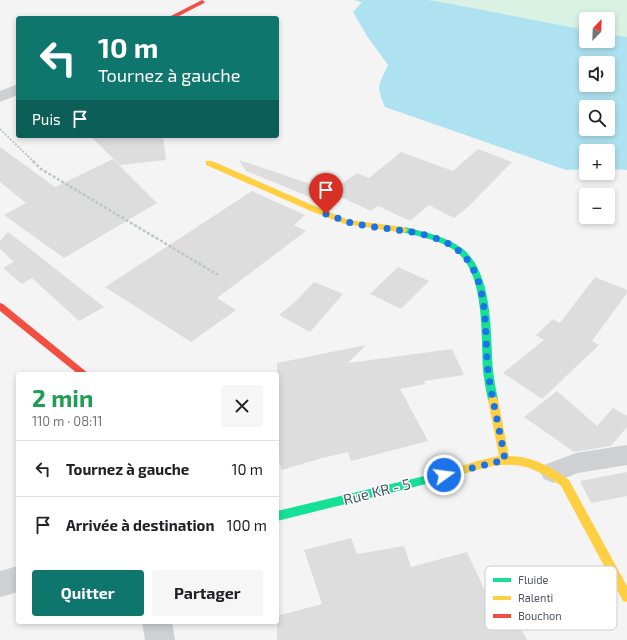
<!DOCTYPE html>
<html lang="fr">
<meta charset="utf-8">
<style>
:root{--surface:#fff;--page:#f6f6f6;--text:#202124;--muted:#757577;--line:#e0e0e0;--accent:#0f766e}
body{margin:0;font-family:"Exo 2",sans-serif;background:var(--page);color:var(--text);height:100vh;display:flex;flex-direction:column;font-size:15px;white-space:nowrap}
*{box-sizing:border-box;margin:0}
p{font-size:13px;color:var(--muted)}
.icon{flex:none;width:22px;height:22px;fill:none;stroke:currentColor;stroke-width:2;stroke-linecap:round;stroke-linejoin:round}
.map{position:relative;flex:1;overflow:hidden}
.details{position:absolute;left:16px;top:372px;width:263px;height:252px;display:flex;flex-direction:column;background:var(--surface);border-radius:4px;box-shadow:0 2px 6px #0003}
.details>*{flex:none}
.top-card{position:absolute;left:16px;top:16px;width:263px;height:122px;border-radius:4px;box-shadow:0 2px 6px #0003;background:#0f766e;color:#fff;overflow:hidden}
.needle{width:26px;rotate:23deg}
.fabs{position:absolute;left:579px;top:12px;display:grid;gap:8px}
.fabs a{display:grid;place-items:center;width:36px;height:36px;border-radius:4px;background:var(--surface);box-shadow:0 2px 6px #0003;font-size:20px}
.pin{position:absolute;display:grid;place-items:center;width:34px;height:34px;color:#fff;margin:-41px -17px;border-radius:50% 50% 50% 0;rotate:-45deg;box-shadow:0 0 4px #0007}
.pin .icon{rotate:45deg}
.me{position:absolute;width:44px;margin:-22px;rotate:76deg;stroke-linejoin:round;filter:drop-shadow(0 0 3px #0008)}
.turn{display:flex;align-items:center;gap:14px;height:84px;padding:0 16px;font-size:18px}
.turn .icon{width:52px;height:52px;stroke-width:2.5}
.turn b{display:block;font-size:28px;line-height:34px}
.then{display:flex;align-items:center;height:38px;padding:0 16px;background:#0003;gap:8px;font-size:15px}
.round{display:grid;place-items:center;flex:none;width:42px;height:42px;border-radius:4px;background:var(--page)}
.headline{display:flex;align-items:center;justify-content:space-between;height:68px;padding:0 16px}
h1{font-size:24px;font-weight:700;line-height:30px;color:#1e9e55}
.action{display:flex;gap:8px;margin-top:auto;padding:8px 16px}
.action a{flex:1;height:46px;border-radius:4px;background:var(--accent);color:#fff;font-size:16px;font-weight:700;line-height:46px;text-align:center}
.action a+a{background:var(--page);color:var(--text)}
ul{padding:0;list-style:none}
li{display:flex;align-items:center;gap:12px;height:56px;padding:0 16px;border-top:1px solid var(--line)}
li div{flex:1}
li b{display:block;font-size:15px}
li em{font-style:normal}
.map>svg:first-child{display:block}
.green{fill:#d9f2e3}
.water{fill:#aee2f0;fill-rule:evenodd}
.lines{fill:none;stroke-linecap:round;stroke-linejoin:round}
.stream{fill:#aee2f0;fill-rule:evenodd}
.building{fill:#ddddde}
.path-far1{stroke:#bcc7c4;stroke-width:2;stroke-dasharray:2 1.5;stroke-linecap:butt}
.path{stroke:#bcc7c4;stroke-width:2.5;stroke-dasharray:3 2;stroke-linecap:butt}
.street{fill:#ced0d2;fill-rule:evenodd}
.fast{fill:#16e098;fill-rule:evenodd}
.slow{fill:#ffcf43;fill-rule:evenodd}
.jam{fill:#f24e42;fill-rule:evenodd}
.route{stroke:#1a73e8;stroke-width:7;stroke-dasharray:0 12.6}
.labels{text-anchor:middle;stroke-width:3;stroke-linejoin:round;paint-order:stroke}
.street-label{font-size:15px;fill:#4a5661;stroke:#fff}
.key{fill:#fff;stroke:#c9ccd0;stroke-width:1}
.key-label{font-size:11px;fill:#4a5661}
</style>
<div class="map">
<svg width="627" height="640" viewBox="0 0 627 640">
<rect width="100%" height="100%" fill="#f4f4f4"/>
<!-- green -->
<polygon class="green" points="428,0 627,0 627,37 608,34 608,19 586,19 586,30"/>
<!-- water -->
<path class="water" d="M364,0H428L446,3L586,30V41H608V34L627,37V170L608,169V151H586V169L566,170L385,107C375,84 379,86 388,65L367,36L353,12ZM586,63H608V85H586ZM586,107H608V129H586Z"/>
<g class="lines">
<!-- stream -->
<polygon class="stream" points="354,0 363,0 378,5 375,7"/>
</g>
<!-- building -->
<g class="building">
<polygon points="90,136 163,136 166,160 120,165"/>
<polygon points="0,147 55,187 113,159 157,203 64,258 4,215 26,203 0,182"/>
<polygon points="478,149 512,162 468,207 454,218 429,205 410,221 378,206 371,211 330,192 357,173 369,178 401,152 453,171"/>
<polygon points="239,160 331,191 320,201 246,171"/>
<polygon points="252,191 305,215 294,225 306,231 217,298 236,310 191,342 105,287"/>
<polygon points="8,232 34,252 104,307 79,321 32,278 22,284 3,268 14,262 0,249 0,241"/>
<polygon points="398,267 429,281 401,309 370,294"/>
<polygon points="595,277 627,290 627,293 592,341 599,345 542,399 503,373 544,340 536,335 553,319 560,323"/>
<polygon points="314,282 343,294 310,332 279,315 296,301"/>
<polygon points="366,345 348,363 452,349 464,375 424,381 425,384 400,389 428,441 351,461 348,452 322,458 282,470 277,457 277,363"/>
<polygon points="557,391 597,426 613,408 627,416 627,427 611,446 574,452 524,417"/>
<polygon points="627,472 627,496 591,503 580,481"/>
<polygon points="351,538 357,554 404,546 411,567 467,552 497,617 513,612 527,640 277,640 277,616 322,604 304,550"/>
</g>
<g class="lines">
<!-- path-far1 -->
<polyline class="path-far1" points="0,129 34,162"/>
<!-- path -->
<polyline class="path" points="33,161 41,169 218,275"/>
<!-- street -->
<g class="street">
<polygon points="18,84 18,95 0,102 0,91"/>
<polygon points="627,445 627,465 578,473 553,483 544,479 540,472 544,465 576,453"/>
<polygon points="18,566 18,592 0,597 0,571"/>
<polygon points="142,622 172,622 175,640 145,640"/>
</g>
<!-- fast -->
<g class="fast">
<path d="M404,227C425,232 446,236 463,249C494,275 490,334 493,370C494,380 496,390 498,400L496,403H490L488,400C486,390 484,380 483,370C481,336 485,277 458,253C442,240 421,237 401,232L400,230L401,228Z"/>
<polygon points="450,470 454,471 455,474 454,477 450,478 277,521 277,511"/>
</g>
<!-- slow -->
<g class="slow">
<polygon points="206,161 212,161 319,208 349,220 404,227 408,230 404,233 345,224 313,212 206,165"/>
<path d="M493,396L496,397L498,400L509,456C531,456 552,467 569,480L627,586V602L623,601L561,486C519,454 496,464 450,478L446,477L445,474L446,471L477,461L499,456L488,400L490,397Z"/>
</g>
<!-- jam -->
<g class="jam">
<polygon points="202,0 205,2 204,3 175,18 167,18"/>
<polygon points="0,303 3,304 89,374 78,374 0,311"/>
</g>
</g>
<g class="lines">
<!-- route -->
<path class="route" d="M326,214C333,216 341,220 348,222C380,230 412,228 443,241C493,263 483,326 488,371C492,400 500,430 505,460L444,475"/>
</g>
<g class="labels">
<!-- street labels -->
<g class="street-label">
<text transform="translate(377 492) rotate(-14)" y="5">Rue KR - 5</text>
</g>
</g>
<!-- legend -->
<rect x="485" y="566" width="132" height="64" rx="6" class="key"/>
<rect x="493" y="578" width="18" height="4" fill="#16e098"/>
<rect x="493" y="596" width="18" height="4" fill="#ffcf43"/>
<rect x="493" y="614" width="18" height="4" fill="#f24e42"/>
<g class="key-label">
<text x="518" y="584">Fluide</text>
<text x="518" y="602">Ralenti</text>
<text x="518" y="620">Bouchon</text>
</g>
</svg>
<div class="fabs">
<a><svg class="needle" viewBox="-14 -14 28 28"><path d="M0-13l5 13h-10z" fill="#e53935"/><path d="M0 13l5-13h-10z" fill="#757577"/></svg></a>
<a><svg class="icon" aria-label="sound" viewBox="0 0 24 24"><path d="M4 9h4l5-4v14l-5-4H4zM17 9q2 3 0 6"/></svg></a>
<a><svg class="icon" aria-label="search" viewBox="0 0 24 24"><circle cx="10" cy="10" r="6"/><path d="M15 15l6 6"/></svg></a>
<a>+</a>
<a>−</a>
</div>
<div class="pin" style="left:326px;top:214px;background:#d93025"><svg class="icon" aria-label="arrive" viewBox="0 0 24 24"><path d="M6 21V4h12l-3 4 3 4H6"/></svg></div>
<svg class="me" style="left:444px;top:475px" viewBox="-20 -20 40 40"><circle r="17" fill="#1a73e8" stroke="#fff" stroke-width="3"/><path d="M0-11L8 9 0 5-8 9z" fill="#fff"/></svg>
<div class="top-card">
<div class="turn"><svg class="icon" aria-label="left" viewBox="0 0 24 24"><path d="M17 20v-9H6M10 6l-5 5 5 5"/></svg><div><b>10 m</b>Tournez à gauche</div></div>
<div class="then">Puis<svg class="icon" aria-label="arrive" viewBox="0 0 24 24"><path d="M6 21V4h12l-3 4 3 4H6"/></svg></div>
</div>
<section class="details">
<div class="headline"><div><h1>2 min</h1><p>110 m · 08:11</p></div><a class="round"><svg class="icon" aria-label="close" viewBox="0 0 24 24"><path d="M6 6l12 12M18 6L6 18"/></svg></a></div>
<ul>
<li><svg class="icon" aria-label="left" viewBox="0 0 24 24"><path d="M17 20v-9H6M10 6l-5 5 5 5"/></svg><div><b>Tournez à gauche</b></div><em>10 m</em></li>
<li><svg class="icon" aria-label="arrive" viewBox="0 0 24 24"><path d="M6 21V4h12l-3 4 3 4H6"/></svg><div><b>Arrivée à destination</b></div><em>100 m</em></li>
</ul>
<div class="action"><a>Quitter</a><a>Partager</a></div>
</section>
</div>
